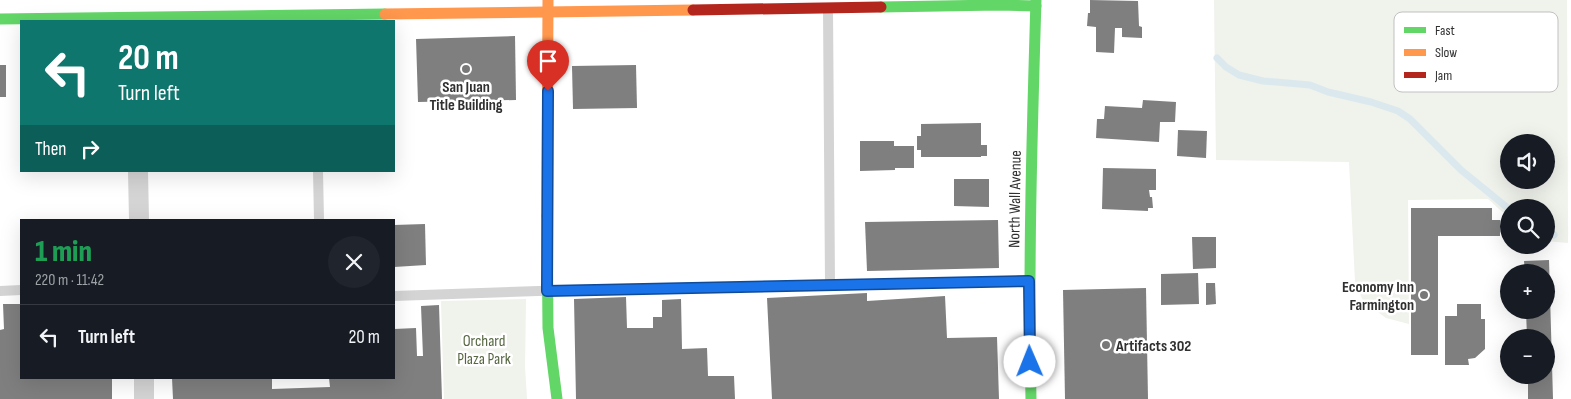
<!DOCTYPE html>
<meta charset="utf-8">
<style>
:root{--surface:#171b24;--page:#20242c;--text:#f1f3f6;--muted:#9ea1a6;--line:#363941}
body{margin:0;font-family:"Sofia Sans Condensed",sans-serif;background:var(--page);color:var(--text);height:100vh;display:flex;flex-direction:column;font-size:19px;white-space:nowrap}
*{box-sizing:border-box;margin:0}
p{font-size:16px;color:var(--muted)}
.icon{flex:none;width:28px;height:28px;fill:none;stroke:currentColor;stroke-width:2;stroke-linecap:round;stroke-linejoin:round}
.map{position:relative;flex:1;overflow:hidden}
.details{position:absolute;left:20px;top:219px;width:375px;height:160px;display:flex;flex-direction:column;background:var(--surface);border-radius:0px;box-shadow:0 5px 20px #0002}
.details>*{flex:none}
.guide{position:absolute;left:20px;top:20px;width:375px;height:152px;border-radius:0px;box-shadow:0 5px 20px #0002;background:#0f766e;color:#fff;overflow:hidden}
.tools{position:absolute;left:1500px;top:134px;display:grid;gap:10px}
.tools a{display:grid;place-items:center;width:55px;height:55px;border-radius:50%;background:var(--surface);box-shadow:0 5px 20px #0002;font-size:25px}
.pin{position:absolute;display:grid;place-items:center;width:42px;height:42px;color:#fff;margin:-51px -21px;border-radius:50% 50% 50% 0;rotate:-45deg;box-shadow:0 0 5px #0007}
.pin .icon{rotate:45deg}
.me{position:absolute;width:55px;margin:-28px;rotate:359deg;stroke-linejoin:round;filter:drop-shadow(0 0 4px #0008)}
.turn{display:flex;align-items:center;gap:18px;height:105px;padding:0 15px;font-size:22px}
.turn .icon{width:65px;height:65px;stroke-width:2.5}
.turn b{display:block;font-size:35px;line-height:42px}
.then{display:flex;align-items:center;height:48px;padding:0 15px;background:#0003;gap:10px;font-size:19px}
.round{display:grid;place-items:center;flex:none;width:52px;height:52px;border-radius:26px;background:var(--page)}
.overview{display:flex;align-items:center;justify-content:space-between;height:85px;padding:0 15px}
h1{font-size:30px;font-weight:800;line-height:38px;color:#1e9e55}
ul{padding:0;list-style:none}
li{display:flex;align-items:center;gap:15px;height:65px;padding:0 15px;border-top:1px solid var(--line)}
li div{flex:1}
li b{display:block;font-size:19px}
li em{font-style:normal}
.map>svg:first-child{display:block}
.green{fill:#f0f2ec;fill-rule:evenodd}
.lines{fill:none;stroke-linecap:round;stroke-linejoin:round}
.stream{stroke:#dbe9ee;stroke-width:7}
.building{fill:#7f7f7f}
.lane{stroke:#d4d4d4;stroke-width:10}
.street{stroke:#d4d4d4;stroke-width:20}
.fast{stroke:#63d668;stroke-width:11}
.slow{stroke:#ff974d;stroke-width:11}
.jam{stroke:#b3261e;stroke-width:11}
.route-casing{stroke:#114b97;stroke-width:12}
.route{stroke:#1a73e8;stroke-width:9}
.poi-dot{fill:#787878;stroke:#fff;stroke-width:2}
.labels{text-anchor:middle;stroke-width:5;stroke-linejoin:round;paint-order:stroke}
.poi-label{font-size:16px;font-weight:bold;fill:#303030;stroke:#fff}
.street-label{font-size:16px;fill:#303030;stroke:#fff}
.park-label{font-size:16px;fill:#576742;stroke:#fff}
.key{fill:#fff;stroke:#c1c1c1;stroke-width:1}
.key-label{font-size:14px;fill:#303030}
</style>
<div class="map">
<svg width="1571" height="399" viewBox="0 0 1571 399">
<rect width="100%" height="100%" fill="#fff"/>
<!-- green -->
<g class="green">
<path d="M1214,0H1567L1568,243L1546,241V208H1509V218L1488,199L1408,200L1409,324L1386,318L1363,301L1355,281L1349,162L1216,160ZM1509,142H1546V180H1509Z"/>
<polygon points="526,299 525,367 527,399 444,399 441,301"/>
</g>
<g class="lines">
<!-- stream -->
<g class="stream">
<polyline points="1217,58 1226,67 1239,75 1263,81 1310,85 1328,92 1371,102 1398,111 1410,119 1461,170 1509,209"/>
<polyline points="1546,231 1554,235"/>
</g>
</g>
<!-- building -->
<g class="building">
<polygon points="1090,0 1138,1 1139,26 1142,27 1142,38 1122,37 1122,28 1115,28 1114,53 1096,52 1096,27 1087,26 1088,13 1090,13"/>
<polygon points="515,36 516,100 418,102 416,39"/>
<rect x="0" y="65" width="6" height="32"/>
<polygon points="636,65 637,108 573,109 572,66"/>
<polygon points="1143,100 1176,102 1175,122 1160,122 1159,142 1096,138 1097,119 1104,119 1105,106 1142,108"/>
<polygon points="981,123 981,145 987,145 987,156 981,156 981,157 921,157 921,150 917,150 917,136 921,136 921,124"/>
<polygon points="1178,130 1207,131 1206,158 1177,156"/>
<polygon points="860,141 894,141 894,146 914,146 914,168 895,168 895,170 860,171"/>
<polygon points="1103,168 1156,169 1156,190 1149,190 1150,197 1152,197 1153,208 1148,208 1148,211 1102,209"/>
<polygon points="954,179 989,179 989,207 954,206"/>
<polygon points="1411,208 1492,208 1492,220 1500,220 1500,236 1438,236 1438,355 1411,355"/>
<polygon points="998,220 999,268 867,271 865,222"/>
<polygon points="425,224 426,265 394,267 394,225"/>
<polygon points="1192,237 1216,237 1216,268 1193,269"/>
<polygon points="1549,260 1553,399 1528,399 1528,375 1546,375 1546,338 1527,338 1526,310 1546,310 1546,272 1525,272 1524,261"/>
<polygon points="1198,273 1199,304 1161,305 1161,274"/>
<polygon points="1206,283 1215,283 1216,304 1206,305"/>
<polygon points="1146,288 1148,399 1065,399 1063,290"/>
<polygon points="867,293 867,301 945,296 947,338 997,337 999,399 772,399 767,298"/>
<polygon points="626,297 627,328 653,328 653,317 662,317 662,300 681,299 682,349 707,348 708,376 734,376 735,399 576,399 574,299"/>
<polygon points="3,304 21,304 21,378 112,378 112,399 0,399 0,330 4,329"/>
<polygon points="1457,304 1481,304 1481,319 1485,319 1485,349 1475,358 1468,359 1469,365 1445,365 1445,316 1457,316"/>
<polygon points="439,305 442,399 173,399 172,378 272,378 272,389 330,387 329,378 394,378 394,329 416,328 417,356 423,356 421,306"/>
</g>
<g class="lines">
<!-- lane -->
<g class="lane">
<polyline points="828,8 830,284"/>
<polyline points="318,171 319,220"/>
<polyline points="0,291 21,290"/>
<polyline points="394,296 568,290 1028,281"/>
</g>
<!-- street -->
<g class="street">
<polyline points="138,171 139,220"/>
<polyline points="144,378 144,399"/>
</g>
<!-- fast -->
<g class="fast">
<polyline points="881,7 999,5 1036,6"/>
<polyline points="0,19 385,14"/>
<polyline points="547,216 548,328 557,399"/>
<path d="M1031,399C1028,266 1032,133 1036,0"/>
</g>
<!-- slow -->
<g class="slow">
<polyline points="385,14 693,10"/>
<polyline points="547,216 548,0"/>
</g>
<!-- jam -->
<polyline class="jam" points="693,10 881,7"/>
</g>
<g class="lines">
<!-- route casing -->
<g class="route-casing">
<polyline id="route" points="548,91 547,291 1029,281 1030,362"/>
</g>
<!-- route -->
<use href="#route" class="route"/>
</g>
<!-- markers -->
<g class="poi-dot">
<circle cx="466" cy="69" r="5"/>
<circle cx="1424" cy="295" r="5"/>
<circle cx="1106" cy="345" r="5"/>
</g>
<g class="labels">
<!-- poi labels -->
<g class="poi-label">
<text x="466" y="92">San Juan<tspan x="466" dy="18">Title Building</tspan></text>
<text x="1414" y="292" text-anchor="end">Economy Inn<tspan x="1414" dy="18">Farmington</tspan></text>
<text x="1116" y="351" text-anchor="start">Artifacts 302</text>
</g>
<!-- street labels -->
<g class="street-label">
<text transform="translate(1014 199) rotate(-89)" y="6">North Wall Avenue</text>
</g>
<!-- park labels -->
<g class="park-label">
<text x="484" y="346">Orchard<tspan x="484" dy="18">Plaza Park</tspan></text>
</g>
</g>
<!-- legend -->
<rect x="1394" y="12" width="164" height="80" rx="8" class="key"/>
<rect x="1404" y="27" width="22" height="6" fill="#63d668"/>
<rect x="1404" y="49" width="22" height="7" fill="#ff974d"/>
<rect x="1404" y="72" width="22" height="6" fill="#b3261e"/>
<g class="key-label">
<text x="1435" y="35">Fast</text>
<text x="1435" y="57">Slow</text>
<text x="1435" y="80">Jam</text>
</g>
</svg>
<div class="tools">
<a><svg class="icon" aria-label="sound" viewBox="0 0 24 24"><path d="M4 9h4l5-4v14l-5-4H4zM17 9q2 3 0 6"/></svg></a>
<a><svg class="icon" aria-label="search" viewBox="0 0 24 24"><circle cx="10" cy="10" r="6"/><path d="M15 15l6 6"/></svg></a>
<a>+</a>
<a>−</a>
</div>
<div class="pin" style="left:548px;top:91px;background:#d93025"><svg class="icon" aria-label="arrive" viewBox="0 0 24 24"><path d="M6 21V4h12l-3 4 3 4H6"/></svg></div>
<svg class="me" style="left:1030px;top:362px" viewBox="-20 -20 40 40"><circle r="19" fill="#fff"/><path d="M0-13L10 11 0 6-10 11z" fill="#1a73e8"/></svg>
<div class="guide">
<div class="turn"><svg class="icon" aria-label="left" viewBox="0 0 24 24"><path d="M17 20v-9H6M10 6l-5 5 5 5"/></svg><div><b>20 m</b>Turn left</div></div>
<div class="then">Then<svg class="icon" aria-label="right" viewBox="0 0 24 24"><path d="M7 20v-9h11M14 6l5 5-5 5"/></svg></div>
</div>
<section class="details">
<div class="overview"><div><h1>1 min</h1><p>220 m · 11:42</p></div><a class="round"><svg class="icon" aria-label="close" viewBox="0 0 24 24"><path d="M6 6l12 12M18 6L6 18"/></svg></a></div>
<ul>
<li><svg class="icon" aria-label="left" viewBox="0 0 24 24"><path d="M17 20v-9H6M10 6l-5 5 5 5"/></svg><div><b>Turn left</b></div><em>20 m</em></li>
</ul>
</section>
</div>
